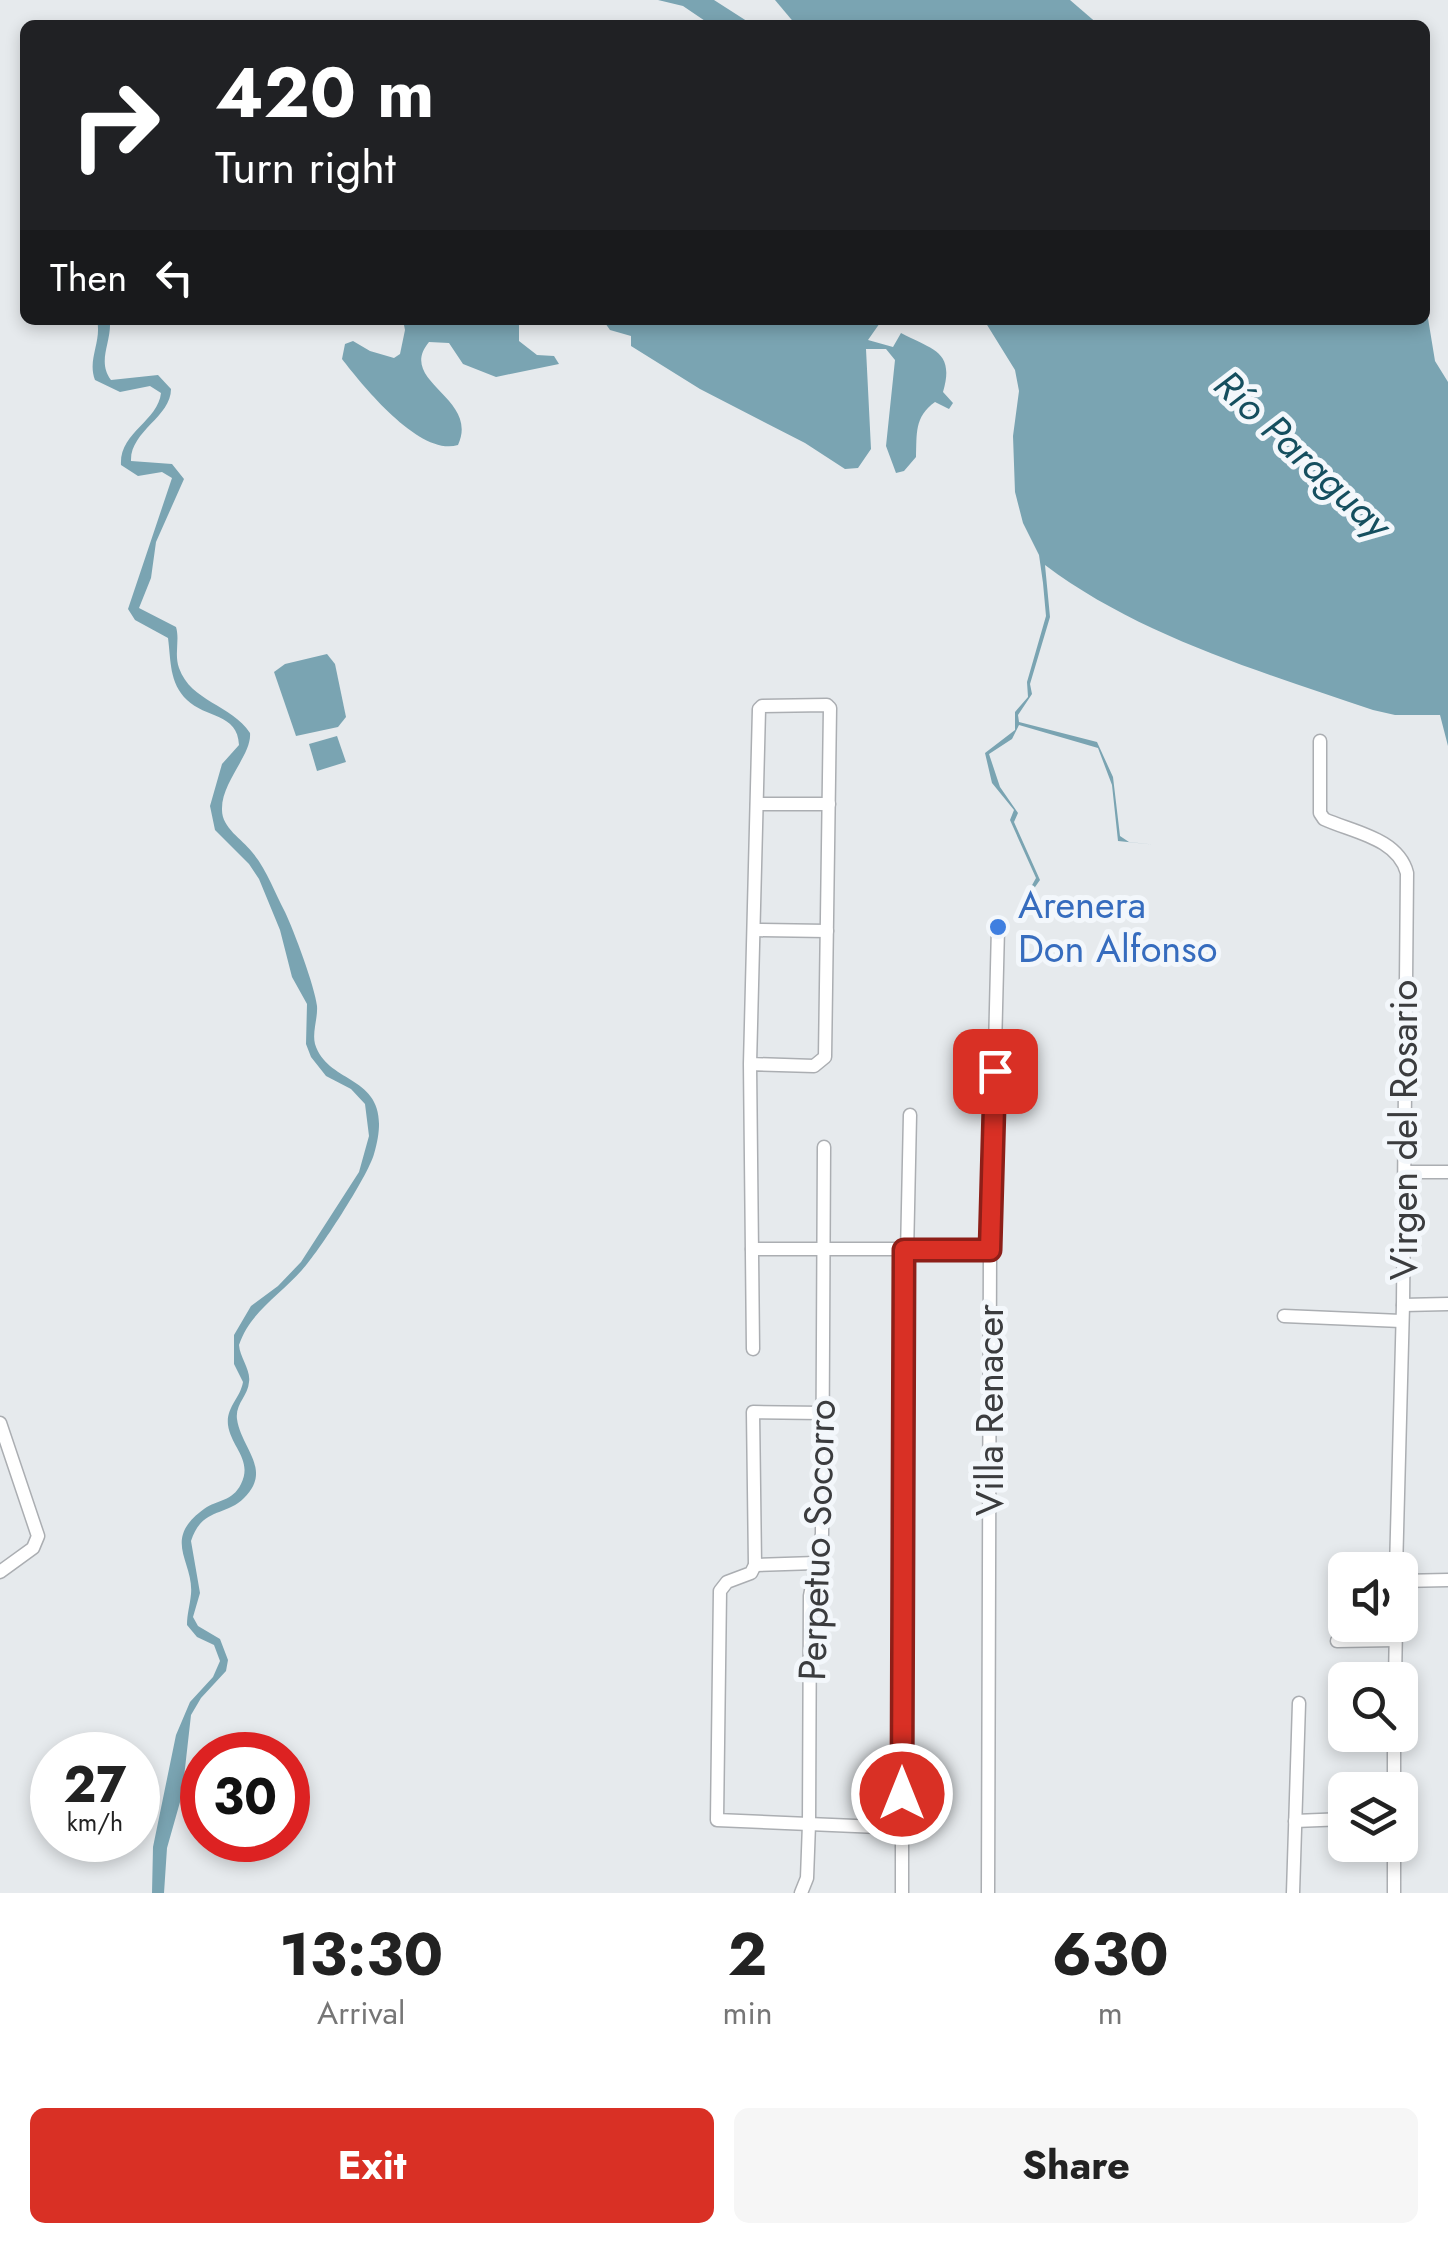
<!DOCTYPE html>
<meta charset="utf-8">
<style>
:root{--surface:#fff;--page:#f6f6f6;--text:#222;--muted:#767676;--accent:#d93025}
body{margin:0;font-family:Jost,sans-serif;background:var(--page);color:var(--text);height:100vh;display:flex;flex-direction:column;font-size:38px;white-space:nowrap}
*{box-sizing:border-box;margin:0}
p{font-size:32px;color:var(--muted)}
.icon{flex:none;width:55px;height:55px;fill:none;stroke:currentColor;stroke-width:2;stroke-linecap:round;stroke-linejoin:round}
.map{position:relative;height:1893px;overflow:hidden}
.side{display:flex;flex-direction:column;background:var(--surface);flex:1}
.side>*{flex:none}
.top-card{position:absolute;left:20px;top:20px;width:1410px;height:305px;border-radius:15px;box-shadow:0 5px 15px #0003;background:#202124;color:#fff;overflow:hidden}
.buttons{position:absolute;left:1328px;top:1552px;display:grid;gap:20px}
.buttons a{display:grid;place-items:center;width:90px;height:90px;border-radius:15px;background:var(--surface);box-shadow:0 5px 15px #0003;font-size:50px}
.speed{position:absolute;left:30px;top:1732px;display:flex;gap:20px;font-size:50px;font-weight:700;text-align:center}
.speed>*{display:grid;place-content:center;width:130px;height:130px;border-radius:50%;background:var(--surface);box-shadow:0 5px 15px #0003;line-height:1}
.speed small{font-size:25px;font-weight:400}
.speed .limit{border:15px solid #d22;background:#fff;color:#111}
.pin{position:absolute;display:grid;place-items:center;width:85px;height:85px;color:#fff;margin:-42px;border-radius:20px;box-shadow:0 5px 15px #0006}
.me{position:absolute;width:110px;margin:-55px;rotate:0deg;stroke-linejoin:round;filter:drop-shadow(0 0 8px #0008)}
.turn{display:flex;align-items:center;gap:35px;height:210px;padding:0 30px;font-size:45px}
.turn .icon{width:130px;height:130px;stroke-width:2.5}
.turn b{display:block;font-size:70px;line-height:85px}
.then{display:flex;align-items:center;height:95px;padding:0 30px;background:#0003;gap:20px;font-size:38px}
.eta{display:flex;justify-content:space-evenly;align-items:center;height:170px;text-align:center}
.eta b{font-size:60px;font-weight:700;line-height:70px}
.cta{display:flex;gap:20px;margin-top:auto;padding:20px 30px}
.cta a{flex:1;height:115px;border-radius:15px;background:var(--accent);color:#fff;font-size:40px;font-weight:700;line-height:115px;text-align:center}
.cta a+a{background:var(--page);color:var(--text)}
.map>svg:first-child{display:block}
.water{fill:#7aa4b2}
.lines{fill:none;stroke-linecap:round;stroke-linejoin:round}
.minor-casing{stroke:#abaeb2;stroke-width:15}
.minor{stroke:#fff;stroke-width:12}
.route-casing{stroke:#8d1f18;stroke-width:25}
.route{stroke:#d93025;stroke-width:18}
.shop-dot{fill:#3f7fe0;stroke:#f3f7fb;stroke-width:4}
.labels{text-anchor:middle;stroke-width:10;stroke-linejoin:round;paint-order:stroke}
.shop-label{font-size:38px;fill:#366cbe;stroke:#f3f7fb;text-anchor:start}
.street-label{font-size:38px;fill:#3b3c3e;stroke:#f3f7fb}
.water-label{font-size:40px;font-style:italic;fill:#154f5f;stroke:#f3f7fb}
</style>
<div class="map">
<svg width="1448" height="1893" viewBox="0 0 1448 1893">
<rect width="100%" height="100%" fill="#e6eaed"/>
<!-- water -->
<g class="water">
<polygon points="658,0 714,0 753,25 711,25 683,6"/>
<polygon points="775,0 1070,0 1099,25 796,25"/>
<path d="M1425,300L1435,361L1448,382V746L1440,715H1395L1373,710C1262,672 1139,636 1045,565L1050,617L1030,684L1032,694L1018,715L1019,722L1097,742L1113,777L1120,836L1129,842L1157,845L1118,841L1112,785L1098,748L1019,725L1012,739L989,754L1000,787L1018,813L1014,822L1040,880L1016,914L1036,878L1010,820L1014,810L992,783L985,753L1015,730V712L1028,697L1027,682L1046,616L1043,583L1039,555L1023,523L1015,492L1013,436L1019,391L1015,370L984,320H1425Z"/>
<path d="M97,320L110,322C111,344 97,361 111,380L158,375L171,389C171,417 130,431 131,461L172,464L184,479L156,542L151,578L139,608L176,627C180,640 174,654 179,668C191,702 231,704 250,733C252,755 221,782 222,810C222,828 242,839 252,852C266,868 275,893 285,912C294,931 315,987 317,1006C318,1018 312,1032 315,1044C329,1089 398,1072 374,1154C368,1176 318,1253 302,1270C280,1295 250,1312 239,1345C240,1358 251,1370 249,1382C248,1396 235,1404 237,1419C241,1448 273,1470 244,1498C225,1517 202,1507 191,1541L200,1593L193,1617L198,1626L220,1639L228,1660L226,1671L201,1698L191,1715L182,1795L167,1848L164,1893H152L153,1847L176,1735L190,1702L213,1677L220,1661L214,1645L197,1637L187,1625C187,1614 190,1605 191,1594C194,1561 161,1540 204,1509C218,1499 232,1502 241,1484C253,1460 231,1447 228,1425C226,1407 240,1399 243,1382L234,1364V1335L251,1306L278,1286L301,1262L359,1172L369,1136L365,1104L351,1089L326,1076L311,1057L306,1044L307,1004L292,977L280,930L259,879L249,864L215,830L210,806L222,764L239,745C238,713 205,718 187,700C169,683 171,660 168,638L135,620L128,609L172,478L162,472L138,476L121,465C119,433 158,421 161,393L150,386L120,392L95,380C87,359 102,342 97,320Z"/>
<path d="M403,320H519V341L537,355L554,356L559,364L496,377L463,364L449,343L429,342C396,382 480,397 458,445C420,457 363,386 342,359L345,344L353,341L370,351L394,358L400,354L405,330Z"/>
<path d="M603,320H882L868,340L893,347L901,333C933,350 955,351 943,392L953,403L949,409L935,402C914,417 917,434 916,457L904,471L896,473L886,446L895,360L886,349H866L871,449L858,468L845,469L805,443L700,389L631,346V336L610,330Z"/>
<polygon points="327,654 335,664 346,717 338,727 296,736 274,672 285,664"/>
<polygon points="337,736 346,762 317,771 309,744"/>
</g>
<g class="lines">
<!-- minor casing -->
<g class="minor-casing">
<g id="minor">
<path d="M1320,741V813L1324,819C1352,832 1398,838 1407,873L1403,1305L1396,1570"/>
<polyline points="757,804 829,804"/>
<polyline points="755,930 827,931"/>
<polyline points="750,1064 814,1066 825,1057 830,708 827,705 762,706 759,709 750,1064 753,1349"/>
<polyline points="1405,1172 1448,1172"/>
<polyline points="752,1249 990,1249"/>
<polyline points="1403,1305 1448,1304"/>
<polyline points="1284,1316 1401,1321"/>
<polyline points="823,1413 753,1412 755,1565 751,1573 727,1582 720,1591 717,1820 902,1828"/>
<polyline points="0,1423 38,1536 33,1548 0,1572"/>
<polyline points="755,1565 816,1563"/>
<polyline points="1400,1581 1448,1580"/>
<polyline points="1337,1641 1395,1640"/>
<polyline points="1395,1680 1396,1625"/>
<polyline points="1394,1790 1394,1735"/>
<polyline points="1295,1821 1345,1819"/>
<polyline points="1394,1845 1394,1893"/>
<polyline points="801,1893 807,1878 809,1824 810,1596 822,1534 824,1147"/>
<polyline points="902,1893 902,1487 910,1115"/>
<polyline points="988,1893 990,1249 998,928"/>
<polyline points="1293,1893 1299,1703"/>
</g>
</g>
<!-- minor -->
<use href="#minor" class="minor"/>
</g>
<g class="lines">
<!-- route casing -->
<g class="route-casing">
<polyline id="route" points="902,1794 904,1250 990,1250 995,1071"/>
</g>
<!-- route -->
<use href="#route" class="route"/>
</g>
<!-- markers -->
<circle class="shop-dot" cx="998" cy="927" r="10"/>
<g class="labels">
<!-- shop labels -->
<g class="shop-label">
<text x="1018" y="918">Arenera<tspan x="1018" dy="44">Don Alfonso</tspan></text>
</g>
<!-- street labels -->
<g class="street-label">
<text transform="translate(1404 1130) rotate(-90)" y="13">Virgen del Rosario</text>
<text transform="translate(990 1410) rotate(-90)" y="13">Villa Renacer</text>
<text transform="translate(817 1540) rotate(-88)" y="13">Perpetuo Socorro</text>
</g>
<!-- water labels -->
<g class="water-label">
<text transform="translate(1303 454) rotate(43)" y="14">Río Paraguay</text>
</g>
</g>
</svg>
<div class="buttons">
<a><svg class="icon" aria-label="sound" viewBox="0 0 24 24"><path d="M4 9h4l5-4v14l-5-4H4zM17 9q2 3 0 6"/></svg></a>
<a><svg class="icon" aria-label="search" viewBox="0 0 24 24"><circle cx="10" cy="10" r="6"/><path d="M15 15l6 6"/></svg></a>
<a><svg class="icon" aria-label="layers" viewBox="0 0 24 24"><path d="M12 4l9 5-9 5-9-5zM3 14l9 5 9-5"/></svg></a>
</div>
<div class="speed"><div>27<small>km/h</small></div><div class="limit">30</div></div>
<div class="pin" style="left:995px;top:1071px;background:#d93025"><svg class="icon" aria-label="arrive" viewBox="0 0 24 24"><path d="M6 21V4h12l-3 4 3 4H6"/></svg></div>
<svg class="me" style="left:902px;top:1794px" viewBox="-20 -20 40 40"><circle r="17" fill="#d93025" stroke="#fff" stroke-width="3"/><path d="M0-11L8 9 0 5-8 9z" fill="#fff"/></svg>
<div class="top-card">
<div class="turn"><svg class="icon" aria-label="right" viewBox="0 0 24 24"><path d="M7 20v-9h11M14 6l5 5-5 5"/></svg><div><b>420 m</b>Turn right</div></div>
<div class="then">Then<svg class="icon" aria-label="left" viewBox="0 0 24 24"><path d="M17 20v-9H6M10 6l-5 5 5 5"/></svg></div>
</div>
</div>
<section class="side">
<div class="eta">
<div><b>13:30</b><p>Arrival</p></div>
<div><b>2</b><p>min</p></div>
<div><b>630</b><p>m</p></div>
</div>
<div class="cta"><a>Exit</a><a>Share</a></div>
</section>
